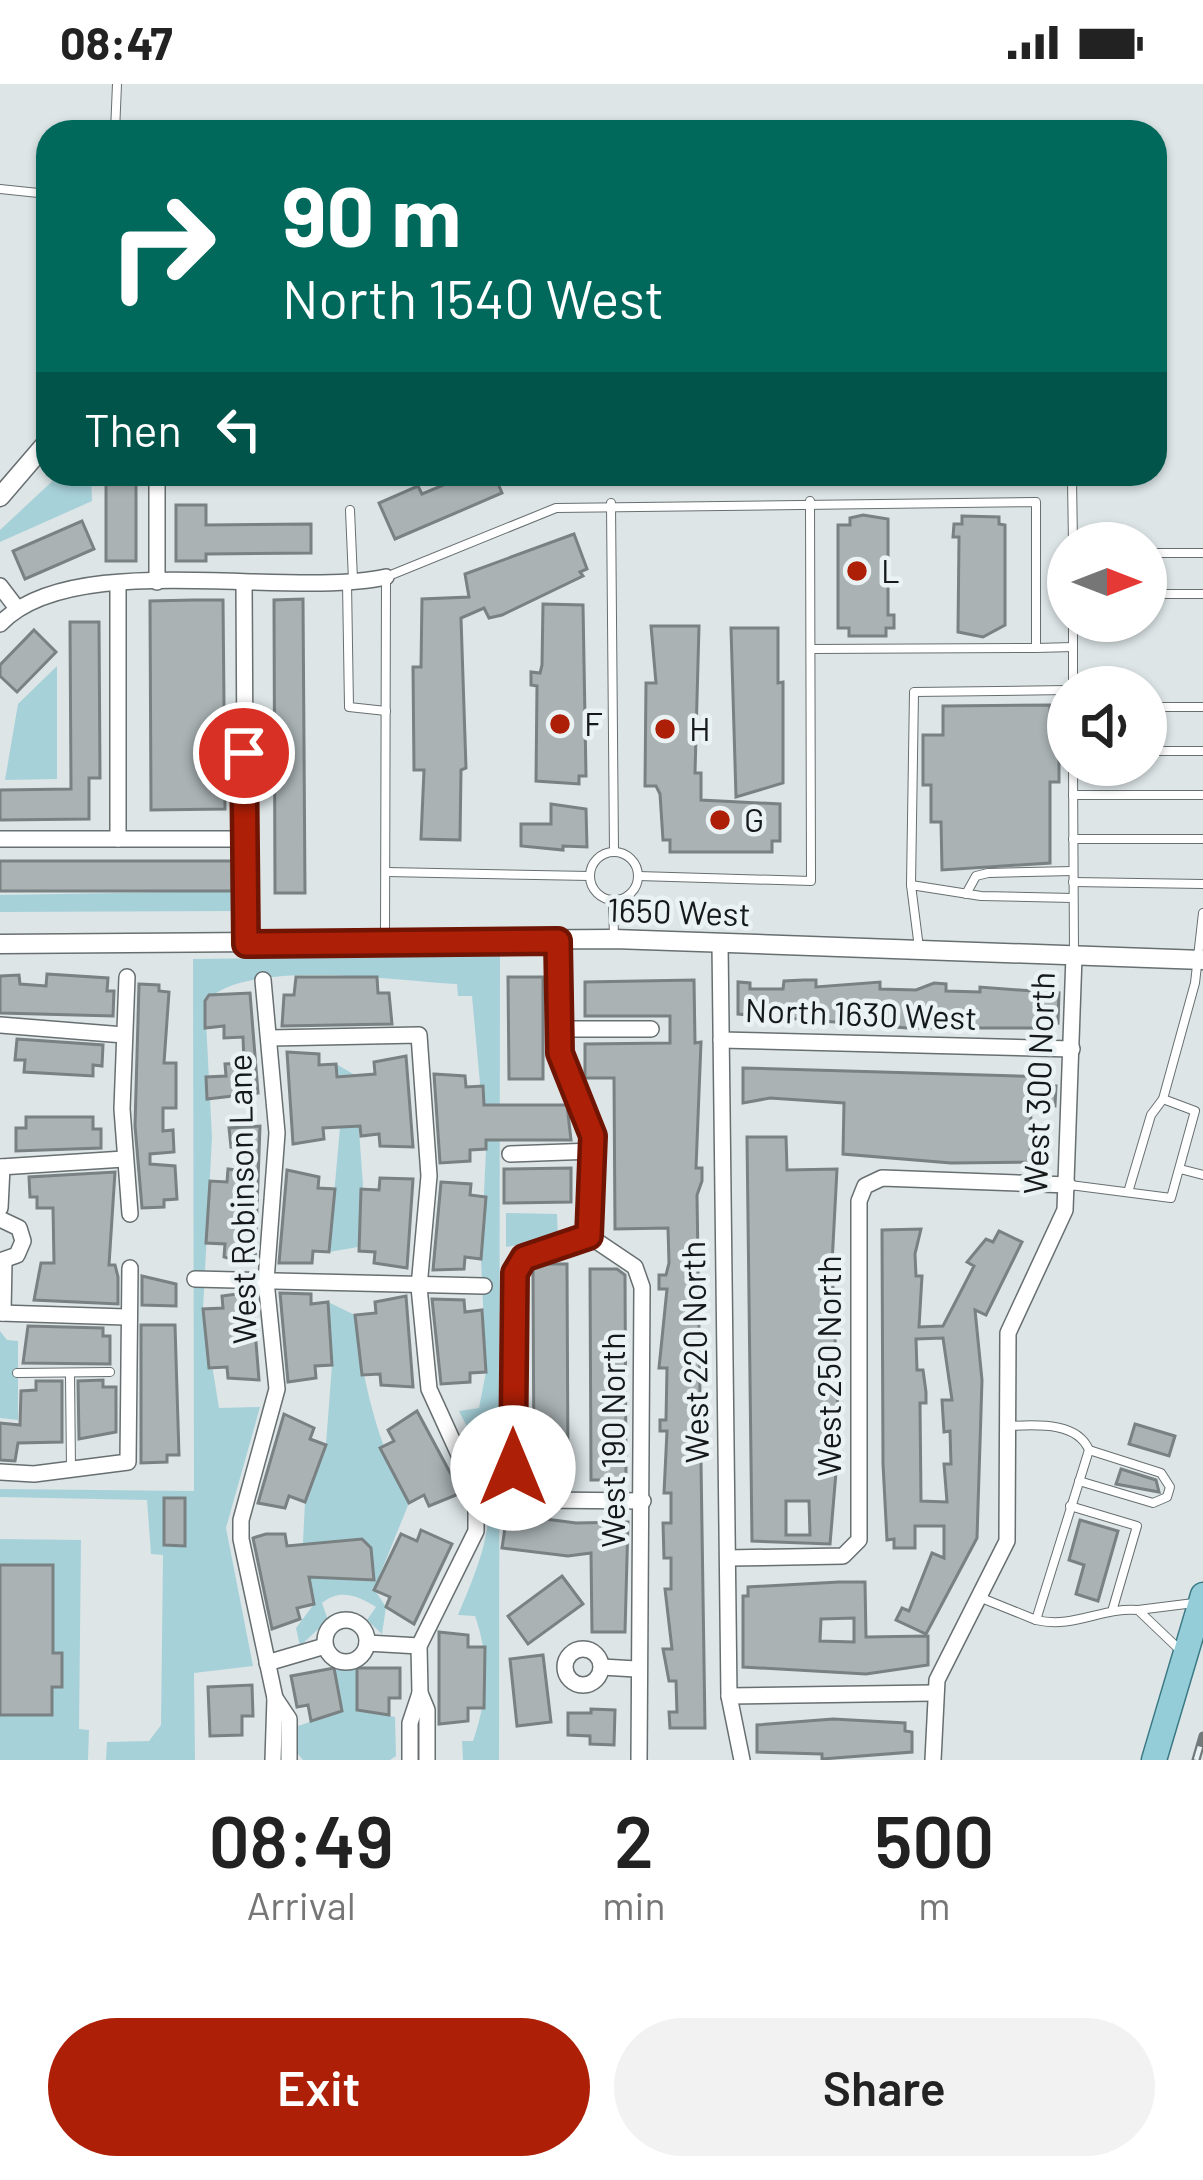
<!DOCTYPE html>
<style>
:root{--surface:#fff;--page:#f2f2f2;--text:#222;--muted:#767676;--accent:#ad1f06}
body{margin:0;font-family:Barlow,sans-serif;background:var(--page);color:var(--text);height:100vh;display:flex;flex-direction:column;font-size:45px;white-space:nowrap}
*{box-sizing:border-box;margin:0}
p{font-size:39px;color:var(--muted)}
.icon{flex:none;width:66px;height:66px;fill:none;stroke:currentColor;stroke-width:2;stroke-linecap:round;stroke-linejoin:round}
.map{position:relative;height:1676px;overflow:hidden}
.side{display:flex;flex-direction:column;background:var(--surface);flex:1}
.side>*{flex:none}
.guide{position:absolute;left:36px;top:36px;width:1131px;height:366px;border-radius:36px;box-shadow:0 3px 9px #0004;background:#00695c;color:#fff;overflow:hidden}
.needle{width:78px;rotate:90deg}
.tools{position:absolute;left:1047px;top:438px;display:grid;gap:24px}
.tools a{display:grid;place-items:center;width:120px;height:120px;border-radius:50%;background:var(--surface);box-shadow:0 3px 9px #0004;font-size:60px}
.pin{position:absolute;display:grid;place-items:center;width:102px;height:102px;color:#fff;margin:-51px;border:6px solid #fff;border-radius:50%;box-shadow:0 3px 12px #0007}
.me{position:absolute;width:132px;margin:-66px;rotate:0deg;stroke-linejoin:round;filter:drop-shadow(0 0 9px #0008)}
.turn{display:flex;align-items:center;gap:42px;height:252px;padding:0 48px;font-size:54px}
.turn .icon{width:156px;height:156px;stroke-width:2.5}
.turn b{display:block;font-size:84px;line-height:102px}
.then{display:flex;align-items:center;height:114px;padding:0 48px;background:#0003;gap:24px;font-size:45px}
.eta{display:flex;justify-content:space-evenly;align-items:center;height:204px;text-align:center}
.eta b{font-size:72px;font-weight:600;line-height:84px}
.primary-button{display:flex;gap:24px;margin-top:auto;padding:24px 48px}
.primary-button a{flex:1;height:138px;border-radius:72px;background:var(--accent);color:#fff;font-size:48px;font-weight:600;line-height:138px;text-align:center}
.primary-button a+a{background:var(--page);color:var(--text)}
.status{display:flex;justify-content:space-between;align-items:center;height:84px;padding:0 60px;background:var(--surface);direction:ltr}
.status svg{height:33px;fill:currentColor}
.map>svg:first-child{display:block}
.green{fill:#a7d1d9}
.building{fill:#aab2b4;stroke:#798182;stroke-width:3;fill-rule:evenodd}
.lines{fill:none;stroke-linecap:round;stroke-linejoin:round}
.service-casing{stroke:#686f71;stroke-width:10}
.minor-casing{stroke:#686f71;stroke-width:18}
.tertiary-casing{stroke:#686f71;stroke-width:21}
.primary-casing{stroke:#3a7984;stroke-width:27}
.service{stroke:#fff;stroke-width:8}
.minor{stroke:#fff;stroke-width:15}
.tertiary{stroke:#fff;stroke-width:18}
.primary{stroke:#94cdd8;stroke-width:24}
.rail-casing{stroke:#737879;stroke-width:9}
.rail{stroke:#eaf2f4;stroke-width:4.5;stroke-dasharray:14;stroke-linecap:butt}
.route-casing{stroke:#701404;stroke-width:30}
.route{stroke:#ad1f06;stroke-width:21}
.poi-dot{fill:#ad1f06;stroke:#eaf2f4;stroke-width:4.5}
.labels{text-anchor:middle;stroke-width:9;stroke-linejoin:round;paint-order:stroke}
.poi-label{font-size:33px;fill:#161919;stroke:#eaf2f4;text-anchor:start}
.street-label{font-size:33px;fill:#161919;stroke:#eaf2f4}
</style>
<div class="status"><b>08:47</b><svg viewBox="0 0 49 12"><path d="M0 12V9h3v3zM5 12V6h3v6zM10 12V3h3v9zM15 12V0h3v12zM26 1h20v11H26zM47 4h2v5h-2z"/></svg></div>
<div class="map">
<svg width="1203" height="1676" viewBox="0 0 1203 1676">
<rect width="100%" height="100%" fill="#dde5e7"/>
<!-- green -->
<g class="green">
<polygon points="60,390 91,390 92,417 0,458 0,446"/>
<polygon points="57,582 57,695 5,696 18,620"/>
<polygon points="235,807 235,827 0,828 0,811"/>
<path d="M500,871L499,1676H463L462,1657H473C488,1614 490,1574 475,1532L458,1531C494,1447 503,1411 459,1327L479,1324L486,1288L481,1175L486,1065L472,912H458L457,900C396,897 247,873 205,918L212,1053L203,1225L219,1324L260,1323L226,1444L253,1582L194,1589L195,1676H106L107,1658L149,1657L161,1641L163,1471L151,1470L147,1416L0,1413V1405L194,1407L193,875Z"/>
<polygon points="336,980 355,991 363,1101 358,1163 329,1168 340,1043"/>
<polygon points="506,1129 557,1130 558,1154 506,1163"/>
<path d="M328,1218L355,1231C363,1300 377,1358 409,1419L374,1505L386,1523L382,1550L367,1536L376,1523C358,1512 340,1504 322,1519L328,1536L300,1562L296,1544L314,1520L303,1458L305,1418L326,1360L332,1281Z"/>
<polygon points="0,1247 7,1256 18,1257 18,1336 0,1334"/>
<polygon points="0,1455 81,1456 79,1645 89,1646 88,1676 0,1676"/>
<polygon points="334,1584 357,1584 357,1626 395,1633 396,1672 390,1676 303,1676 298,1670 298,1642 342,1627"/>
</g>
<!-- building -->
<g class="building">
<rect x="106" y="390" width="30" height="87"/>
<polygon points="442,390 494,390 502,409 395,455 379,419 418,402 422,410 446,400"/>
<polygon points="176,421 206,421 206,441 311,440 311,469 206,470 206,477 176,477"/>
<polygon points="863,431 888,435 888,531 894,531 894,544 886,544 886,552 849,552 849,544 838,544 838,441 850,441 850,434"/>
<polygon points="962,432 999,433 999,440 1005,441 1005,541 983,553 958,548 959,453 953,453 954,440 962,440"/>
<polygon points="82,437 94,465 25,495 13,467"/>
<polygon points="574,450 587,485 580,488 583,492 502,531 489,534 484,524 461,534 466,684 461,686 460,756 421,755 424,686 414,686 413,583 421,583 422,515 469,513 465,490"/>
<polygon points="303,515 305,809 275,809 274,516"/>
<polygon points="194,516 223,516 225,725 151,726 150,517"/>
<polygon points="543,520 583,521 586,692 579,692 579,700 536,697 537,602 531,601 531,588 540,589 542,581"/>
<polygon points="70,538 99,538 100,694 89,694 89,735 0,736 0,706 71,705"/>
<polygon points="651,542 699,542 695,689 701,689 701,716 780,720 780,757 772,757 772,768 670,768 670,756 663,756 660,710 656,702 645,702 646,599 656,599"/>
<polygon points="731,544 778,544 778,599 783,598 783,699 736,713"/>
<polygon points="34,546 56,568 17,608 0,592 0,581"/>
<polygon points="1050,621 1050,628 1059,628 1059,698 1050,698 1050,779 942,786 941,738 931,738 931,701 923,701 923,651 943,651 943,622"/>
<polygon points="551,720 586,725 587,763 563,762 563,766 521,762 521,740 551,740"/>
<rect x="0" y="777" width="232" height="30"/>
<polygon points="47,890 108,894 107,907 114,907 113,932 0,929 0,892 19,891 20,900 46,902"/>
<polygon points="296,893 377,893 378,909 389,909 392,940 282,942 284,911 294,911"/>
<polygon points="508,893 543,893 543,995 509,995"/>
<polygon points="694,896 695,959 701,958 696,1084 702,1084 702,1097 697,1111 705,1644 670,1644 669,1628 677,1628 676,1597 669,1597 663,1565 672,1565 665,1505 671,1505 671,1474 664,1474 663,1439 671,1439 671,1409 664,1409 667,1347 660,1347 660,1336 666,1336 667,1284 659,1284 667,1205 659,1205 659,1191 666,1191 669,1179 668,1144 615,1145 614,994 585,994 585,960 670,959 670,932 585,932 585,898"/>
<polygon points="804,896 816,896 816,903 880,898 880,905 916,906 934,899 946,900 946,907 980,908 980,903 1059,909 1058,939 1048,938 1048,944 907,944 738,930 738,898 750,899 750,905 783,905 784,897"/>
<polygon points="139,900 159,901 159,907 169,908 164,979 176,979 176,1024 163,1024 163,1047 173,1046 174,1068 150,1070 150,1080 175,1082 177,1115 164,1116 164,1123 142,1124 135,1042"/>
<polygon points="250,909 258,1009 207,1015 206,993 226,992 225,980 244,979 243,953 224,954 224,942 205,944 205,917 209,911"/>
<polygon points="17,955 103,961 102,982 93,981 93,992 24,988 25,976 15,976"/>
<polygon points="287,968 319,970 319,981 336,980 337,993 375,990 374,978 406,972 413,1063 380,1062 379,1050 361,1052 360,1042 323,1044 324,1055 293,1060"/>
<polygon points="743,984 1050,993 1050,1002 1056,1002 1055,1022 1031,1022 1030,1078 951,1079 843,1070 844,1019 770,1014 743,1019"/>
<polygon points="434,990 465,992 466,1003 483,1002 484,1021 567,1021 571,1056 486,1056 486,1065 470,1066 470,1077 440,1079"/>
<polygon points="26,1033 93,1033 93,1045 101,1045 101,1064 16,1067 16,1044 26,1044"/>
<polygon points="260,1042 255,1179 241,1178 224,1173 225,1160 206,1159 210,1097 227,1098 228,1085 245,1087 247,1061 231,1063 229,1044"/>
<path d="M747,1053H786L787,1086L837,1085L832,1180L839,1352L830,1460L752,1457ZM786,1417H809L810,1451H786Z"/>
<polygon points="571,1084 571,1118 504,1119 504,1085"/>
<polygon points="287,1086 319,1093 318,1104 335,1105 329,1168 313,1167 312,1179 279,1179"/>
<polygon points="115,1088 109,1181 115,1181 118,1193 118,1220 34,1216 41,1179 54,1179 53,1124 37,1124 37,1113 30,1113 29,1093"/>
<polygon points="380,1094 413,1095 407,1184 374,1179 375,1168 359,1167 361,1105 379,1106"/>
<polygon points="441,1098 471,1100 470,1111 486,1113 481,1175 465,1173 464,1185 433,1186"/>
<path d="M921,1145L915,1170L916,1192H922L919,1243L943,1242L974,1182L967,1178L986,1155L993,1158L999,1147L1022,1158L986,1231L975,1226L982,1296L977,1454L926,1550L896,1536L902,1524L909,1527L932,1469L944,1474V1442H915V1464H894V1455L887,1456L883,1380L882,1146ZM943,1254L952,1316H942L944,1348L950,1347L951,1380H944L947,1418L921,1417L920,1319H926V1308L923,1286H917L916,1255Z"/>
<polygon points="544,1180 567,1180 568,1389 534,1390 533,1184"/>
<polygon points="590,1185 617,1185 625,1191 626,1396 591,1396"/>
<polygon points="142,1192 176,1200 176,1222 142,1221"/>
<polygon points="252,1208 259,1296 228,1294 227,1283 209,1284 203,1225 223,1224 222,1212"/>
<polygon points="280,1209 311,1210 311,1220 328,1218 332,1281 315,1282 316,1294 288,1298"/>
<polygon points="406,1212 413,1303 381,1301 380,1290 362,1291 355,1231 376,1229 375,1218"/>
<polygon points="432,1215 464,1216 465,1228 482,1226 486,1288 470,1289 470,1298 441,1300"/>
<polygon points="141,1241 175,1241 179,1371 167,1371 167,1378 141,1379"/>
<polygon points="28,1242 103,1244 103,1252 110,1252 110,1280 23,1279"/>
<polygon points="103,1296 103,1303 116,1303 116,1348 79,1355 78,1297"/>
<polygon points="36,1297 62,1297 62,1358 18,1359 15,1377 0,1376 0,1339 20,1341 21,1307 36,1306"/>
<polygon points="417,1327 461,1409 429,1422 424,1411 409,1419 380,1364 394,1357 388,1346"/>
<polygon points="284,1330 314,1344 310,1355 326,1361 305,1418 289,1412 285,1424 258,1419"/>
<polygon points="1135,1340 1175,1352 1169,1372 1129,1360"/>
<polygon points="1121,1385 1156,1396 1159,1408 1116,1400"/>
<polygon points="164,1414 185,1414 185,1462 164,1461"/>
<polygon points="507,1430 576,1439 628,1438 625,1548 592,1548 591,1469 568,1472 502,1464"/>
<polygon points="1080,1436 1118,1447 1098,1517 1076,1510 1084,1481 1069,1476"/>
<polygon points="421,1446 452,1460 414,1540 386,1523 390,1513 374,1506 401,1450 417,1457"/>
<polygon points="266,1450 285,1450 287,1462 362,1455 371,1464 374,1496 309,1493 314,1520 297,1524 300,1535 272,1545 253,1454"/>
<polygon points="0,1481 53,1481 53,1569 62,1569 62,1603 52,1603 52,1631 0,1631"/>
<polygon points="562,1492 583,1520 528,1560 508,1532"/>
<path d="M839,1498H865L866,1553L928,1552V1581L866,1590L743,1583V1512H748V1503ZM854,1534V1558L820,1557L821,1535Z"/>
<polygon points="439,1548 468,1551 468,1563 485,1563 484,1624 468,1624 468,1637 439,1640"/>
<polygon points="543,1571 551,1638 517,1642 510,1575"/>
<polygon points="334,1584 342,1627 311,1637 308,1621 297,1623 291,1592"/>
<polygon points="357,1584 400,1584 400,1614 389,1614 389,1631 357,1626"/>
<polygon points="252,1601 253,1632 242,1632 242,1651 210,1652 208,1603"/>
<polygon points="591,1625 615,1626 614,1661 590,1660 590,1652 568,1651 568,1629 591,1629"/>
<polygon points="833,1635 905,1639 905,1647 912,1648 912,1668 822,1675 822,1670 757,1668 757,1641"/>
</g>
<g class="lines">
<!-- service casing -->
<g class="service-casing">
<g id="service">
<polyline points="115,48 117,0"/>
<polyline points="0,105 48,110"/>
<polyline points="1072,396 1073,459"/>
<polyline points="611,419 614,768"/>
<polyline points="350,426 353,496"/>
<polyline points="1146,469 1203,469"/>
<polyline points="347,499 349,623 386,627"/>
<polyline points="1146,510 1203,510"/>
<polyline points="1073,537 1073,603"/>
<polyline points="1036,564 1073,563"/>
<polyline points="1146,623 1203,623"/>
<polyline points="1146,667 1203,667"/>
<polyline points="1073,681 1074,871"/>
<polyline points="1073,711 1203,711"/>
<polyline points="1073,755 1203,755"/>
<circle cx="614" cy="792" r="24"/>
<polyline points="387,788 590,792"/>
<polyline points="638,792 811,797 810,417"/>
<polyline points="1073,798 1203,800"/>
<polyline points="911,801 914,608 1068,606"/>
<polyline points="966,810 976,792 988,789 1073,787"/>
<polyline points="613,816 614,854"/>
<polyline points="385,854 386,493 556,424 1036,418 1036,564 811,565"/>
<polyline points="919,864 911,801 981,812 1073,814"/>
<polyline points="1180,1085 1203,1091"/>
<polyline points="1070,1101 1171,1114 1195,1027 1163,1015 1195,899 1203,829"/>
<polyline points="1129,1105 1151,1031 1163,1015"/>
<polyline points="17,1289 110,1288"/>
<polyline points="70,1290 71,1385"/>
<path d="M1009,1342C1035,1341 1077,1337 1089,1366L1036,1536C1074,1545 1102,1523 1138,1526"/>
<polyline points="1079,1397 1153,1419 1167,1413 1170,1403 1161,1389 1089,1366"/>
<polyline points="1070,1422 1137,1442 1113,1524"/>
<polyline points="979,1513 1036,1536"/>
<polyline points="1182,1568 1138,1526 1194,1519"/>
</g>
</g>
<!-- minor casing -->
<g class="minor-casing">
<g id="minor">
<polyline points="157,396 157,498"/>
<polyline points="244,499 246,860"/>
<polyline points="118,500 118,755"/>
<polyline points="0,502 16,523"/>
<path d="M0,540C72,464 285,515 386,493"/>
<polyline points="0,755 244,755"/>
<polyline points="558,857 559,969 593,1052 589,1152"/>
<polyline points="720,859 729,1612 742,1676"/>
<polyline points="127,893 122,1025 130,1130"/>
<polyline points="263,896 277,1049 266,1197 277,1305 241,1436 241,1455 275,1614 289,1635 289,1676"/>
<polyline points="0,941 124,951"/>
<polyline points="557,945 651,945"/>
<polyline points="270,954 419,951 429,1092 419,1203 429,1305 476,1408 476,1447 419,1562 420,1609 410,1639 410,1676"/>
<polyline points="721,956 1072,965"/>
<polyline points="510,1070 594,1067"/>
<polyline points="0,1083 124,1075"/>
<polyline points="0,1124 2,1083"/>
<polyline points="0,1135 19,1144 23,1157 17,1171 0,1177"/>
<polyline points="589,1152 635,1183 642,1203 639,1676"/>
<polyline points="589,1152 524,1174 515,1189 514,1397 527,1413 540,1416 643,1417"/>
<polyline points="195,1195 484,1202"/>
<polyline points="0,1229 126,1233"/>
<polyline points="3,1229 4,1178"/>
<polyline points="0,1388 34,1390 128,1378 130,1184"/>
<polyline points="728,1474 843,1472 859,1456 859,1117 865,1102 882,1094 1068,1101"/>
<circle cx="346" cy="1557" r="21"/>
<polyline points="367,1559 419,1562"/>
<circle cx="583" cy="1583" r="18"/>
<polyline points="267,1579 325,1562"/>
<polyline points="602,1583 636,1585"/>
<polyline points="420,1609 427,1626 427,1676"/>
<polyline points="729,1612 933,1609"/>
<polyline points="273,1676 275,1614"/>
<polyline points="933,1676 937,1596 1007,1457 1008,1249 1065,1126 1074,872"/>
</g>
</g>
<!-- tertiary casing -->
<g class="tertiary-casing">
<g id="tertiary">
<polyline points="0,413 48,357"/>
<polyline points="0,860 614,855 1203,876"/>
</g>
</g>
<!-- primary casing -->
<g class="primary-casing">
<polyline id="primary" points="1154,1676 1203,1511"/>
</g>
<!-- service -->
<use href="#service" class="service"/>
<!-- minor -->
<use href="#minor" class="minor"/>
<!-- tertiary -->
<use href="#tertiary" class="tertiary"/>
<!-- primary -->
<use href="#primary" class="primary"/>
<!-- rail casing -->
<g class="rail-casing">
<polyline id="rail" points="1196,1676 1203,1652"/>
</g>
<!-- rail -->
<use href="#rail" class="rail"/>
</g>
<g class="lines">
<!-- route casing -->
<g class="route-casing">
<polyline id="route" points="244,669 246,860 558,857 560,969 593,1052 589,1152 524,1174 515,1189 513,1384"/>
</g>
<!-- route -->
<use href="#route" class="route"/>
</g>
<!-- markers -->
<g class="poi-dot">
<circle cx="857" cy="487" r="12"/>
<circle cx="560" cy="640" r="12"/>
<circle cx="665" cy="645" r="12"/>
<circle cx="720" cy="736" r="12"/>
</g>
<g class="labels">
<!-- poi labels -->
<g class="poi-label">
<text x="881" y="499">L</text>
<text x="584" y="652">F</text>
<text x="689" y="657">H</text>
<text x="744" y="748">G</text>
</g>
<!-- street labels -->
<g class="street-label">
<text transform="translate(679 828) rotate(2)" y="12">1650 West</text>
<text transform="translate(861 930) rotate(2)" y="12">North 1630 West</text>
<text transform="translate(1039 999) rotate(-88)" y="12">West 300 North</text>
<text transform="translate(242 1115) rotate(-91)" y="12">West Robinson Lane</text>
<text transform="translate(695 1268) rotate(-91)" y="12">West 220 North</text>
<text transform="translate(829 1282) rotate(-90)" y="12">West 250 North</text>
<text transform="translate(613 1356) rotate(-90)" y="12">West 190 North</text>
</g>
</g>
</svg>
<div class="tools">
<a><svg class="needle" viewBox="-14 -14 28 28"><path d="M0-13l5 13h-10z" fill="#e53935"/><path d="M0 13l5-13h-10z" fill="#767676"/></svg></a>
<a><svg class="icon" aria-label="sound" viewBox="0 0 24 24"><path d="M4 9h4l5-4v14l-5-4H4zM17 9q2 3 0 6"/></svg></a>
</div>
<div class="pin" style="left:244px;top:669px;background:#d93025"><svg class="icon" aria-label="arrive" viewBox="0 0 24 24"><path d="M6 21V4h12l-3 4 3 4H6"/></svg></div>
<svg class="me" style="left:513px;top:1384px" viewBox="-20 -20 40 40"><circle r="19" fill="#fff"/><path d="M0-13L10 11 0 6-10 11z" fill="#ad1f06"/></svg>
<div class="guide">
<div class="turn"><svg class="icon" aria-label="right" viewBox="0 0 24 24"><path d="M7 20v-9h11M14 6l5 5-5 5"/></svg><div><b>90 m</b>North 1540 West</div></div>
<div class="then">Then<svg class="icon" aria-label="left" viewBox="0 0 24 24"><path d="M17 20v-9H6M10 6l-5 5 5 5"/></svg></div>
</div>
</div>
<section class="side">
<div class="eta">
<div><b>08:49</b><p>Arrival</p></div>
<div><b>2</b><p>min</p></div>
<div><b>500</b><p>m</p></div>
</div>
<div class="primary-button"><a>Exit</a><a>Share</a></div>
</section>
